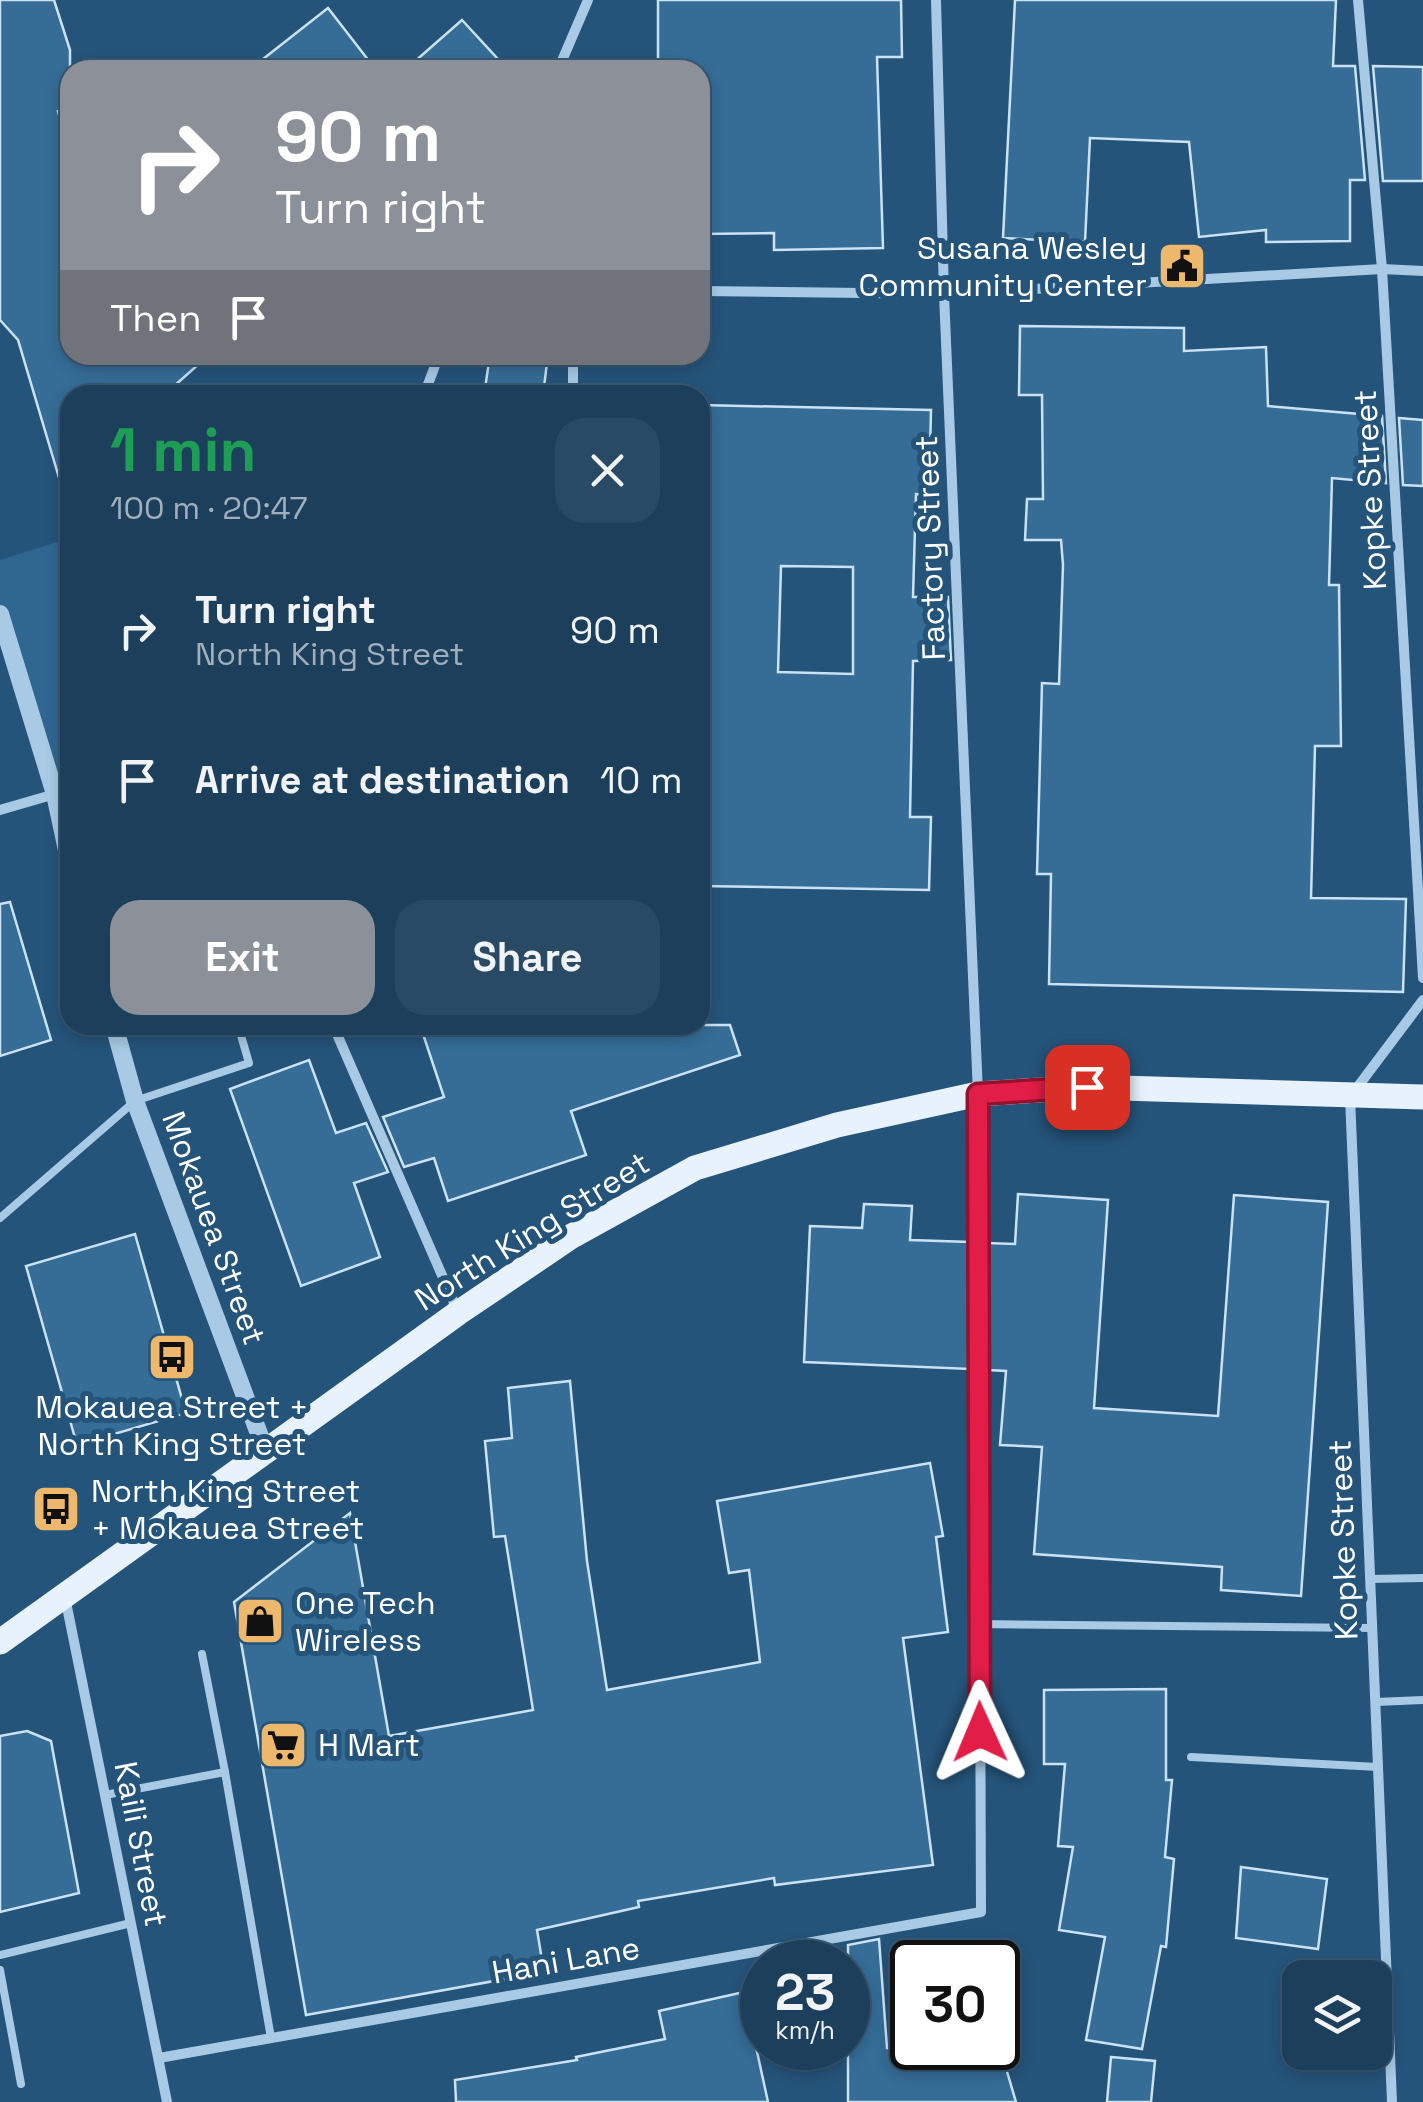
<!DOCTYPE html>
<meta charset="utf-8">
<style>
:root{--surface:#1c3f5c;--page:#294a65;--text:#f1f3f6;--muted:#a0afbb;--line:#3a5872;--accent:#8c9099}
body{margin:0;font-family:"Space Grotesk",sans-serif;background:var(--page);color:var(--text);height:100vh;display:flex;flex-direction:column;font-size:38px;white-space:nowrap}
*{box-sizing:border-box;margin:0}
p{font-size:32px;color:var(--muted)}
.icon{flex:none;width:55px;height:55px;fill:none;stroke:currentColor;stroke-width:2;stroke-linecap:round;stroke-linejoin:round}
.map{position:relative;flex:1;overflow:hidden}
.drawer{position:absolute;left:60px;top:385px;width:650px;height:650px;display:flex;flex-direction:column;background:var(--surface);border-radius:30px;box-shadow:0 5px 15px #0003,0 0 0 2px var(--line)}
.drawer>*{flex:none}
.top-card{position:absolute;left:60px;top:60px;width:650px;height:305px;border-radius:30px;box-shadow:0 5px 15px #0003,0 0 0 2px var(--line);background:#8c9099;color:#fff;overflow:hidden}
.controls{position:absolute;left:1282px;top:1960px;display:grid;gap:20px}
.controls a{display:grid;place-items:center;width:110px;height:110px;border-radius:20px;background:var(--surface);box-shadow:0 5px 15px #0003,0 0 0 2px var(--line);font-size:50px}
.speed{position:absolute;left:740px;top:1940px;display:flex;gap:20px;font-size:50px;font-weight:700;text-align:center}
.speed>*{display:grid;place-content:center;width:130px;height:130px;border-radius:50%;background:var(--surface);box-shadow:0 5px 15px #0003,0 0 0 2px var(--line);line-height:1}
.speed small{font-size:25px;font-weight:400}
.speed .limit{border:5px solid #111;border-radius:15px;background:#fff;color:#111}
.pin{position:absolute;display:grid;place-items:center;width:85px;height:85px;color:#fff;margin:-42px;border-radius:20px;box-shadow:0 5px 15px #0006}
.me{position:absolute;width:110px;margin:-55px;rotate:359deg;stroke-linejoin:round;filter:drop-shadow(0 0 8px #0008)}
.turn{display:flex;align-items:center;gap:35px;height:210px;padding:0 50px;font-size:45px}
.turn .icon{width:130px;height:130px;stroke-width:2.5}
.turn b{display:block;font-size:70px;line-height:85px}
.then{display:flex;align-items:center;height:95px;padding:0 50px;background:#0003;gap:20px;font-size:38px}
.round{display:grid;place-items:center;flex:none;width:105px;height:105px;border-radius:30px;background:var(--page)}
.headline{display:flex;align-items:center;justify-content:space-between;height:170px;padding:0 50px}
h1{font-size:60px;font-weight:600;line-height:75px;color:#1e9e55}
.primary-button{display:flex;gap:20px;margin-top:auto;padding:20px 50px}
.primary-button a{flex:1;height:115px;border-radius:30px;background:var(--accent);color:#fff;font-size:40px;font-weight:600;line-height:115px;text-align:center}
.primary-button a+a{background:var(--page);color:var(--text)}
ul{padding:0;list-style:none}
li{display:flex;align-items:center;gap:30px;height:150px;padding:0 50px}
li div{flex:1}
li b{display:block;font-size:38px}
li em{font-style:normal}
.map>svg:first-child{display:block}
.park{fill:#2f6791}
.building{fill:#356d97;stroke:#cae2f3;stroke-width:2.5;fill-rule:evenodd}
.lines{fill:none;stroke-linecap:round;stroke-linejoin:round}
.service{stroke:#a8cae4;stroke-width:8}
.minor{stroke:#a8cae4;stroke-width:10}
.tertiary{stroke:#a8cae4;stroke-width:18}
.primary{stroke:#e8f2fc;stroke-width:25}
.route-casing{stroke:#92132f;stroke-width:25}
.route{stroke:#e11d48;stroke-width:18}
.labels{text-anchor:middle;stroke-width:10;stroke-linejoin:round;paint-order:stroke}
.poi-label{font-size:32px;fill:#fff;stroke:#25547a;text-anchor:start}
.street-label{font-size:32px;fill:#fff;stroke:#25547a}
</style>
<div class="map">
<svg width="1423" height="2102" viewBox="0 0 1423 2102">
<rect width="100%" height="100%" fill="#25547a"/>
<!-- park -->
<polygon class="park" points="70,538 70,788 55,794 0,614 0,560"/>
<!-- building -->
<g class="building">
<polygon points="0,0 54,0 70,50 70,107 58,111 70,160 70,355 209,355 164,395 70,395 70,480 60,481 18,340 0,320"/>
<polygon points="658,0 901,0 902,57 877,57 883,248 774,250 774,233 700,234 700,70 658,70"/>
<polygon points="1015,0 1336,0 1333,66 1355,66 1365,180 1350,180 1350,241 1266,242 1266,230 1199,237 1189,142 1090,138 1085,242 1003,238"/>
<polygon points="328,8 376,70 249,70"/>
<polygon points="462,20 508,70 405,70"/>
<polygon points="1373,66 1423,67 1423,181 1383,181"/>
<polygon points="1020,326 1184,328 1184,351 1266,347 1268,406 1382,416 1386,483 1332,478 1329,585 1339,585 1341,746 1315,746 1311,898 1406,899 1403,992 1049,984 1051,874 1037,874 1042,683 1059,684 1063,565 1061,540 1025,540 1027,499 1043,499 1042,395 1019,395"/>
<polygon points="490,355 548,355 543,395 484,395"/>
<path d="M700,405L931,410L929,495L916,494L913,597H948L951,660L913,661L910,817H931L929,890L700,886ZM781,566L853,567V674L778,672Z"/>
<polygon points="1399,418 1423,420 1423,486 1403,485"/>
<polygon points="10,902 51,1040 0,1056 0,904"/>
<polygon points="420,1025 730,1025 740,1055 571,1111 586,1155 448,1201 434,1158 404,1167 383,1117 444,1097"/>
<polygon points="309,1060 336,1133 366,1123 388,1172 354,1183 380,1257 301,1286 230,1089"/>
<polygon points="1018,1194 1108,1200 1094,1408 1218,1416 1234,1195 1328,1202 1301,1596 1221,1590 1222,1567 1034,1554 1042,1447 1000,1445 1006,1371 988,1370 987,1243 1015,1244"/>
<polygon points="864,1204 912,1206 910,1240 970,1242 970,1369 804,1362 810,1226 862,1228"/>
<polygon points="135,1234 186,1413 77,1445 26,1266"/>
<polygon points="570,1381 587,1561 607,1690 760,1662 749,1570 729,1573 717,1501 930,1463 943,1536 936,1537 948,1632 903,1638 933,1865 775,1885 774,1878 638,1901 639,1907 537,1930 544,1972 306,2015 234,1602 350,1513 389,1736 533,1710 505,1536 494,1537 485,1441 512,1438 508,1388"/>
<polygon points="1166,1689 1166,1780 1172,1780 1165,1857 1174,1859 1166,1947 1161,1946 1142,2049 1086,2040 1105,1937 1059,1930 1073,1847 1058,1846 1065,1764 1044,1764 1044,1690"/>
<polygon points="27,1731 51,1741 79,1893 0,1912 0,1736"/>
<polygon points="1241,1867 1327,1879 1318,1949 1236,1938"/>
<polygon points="879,1939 887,2048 1000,2048 1016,2102 848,2102 848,1945"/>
<polygon points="744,1992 768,2102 456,2102 455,2080 577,2060 576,2057 665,2039 659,2011"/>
<polygon points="1111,2057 1155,2061 1151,2102 1107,2102"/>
</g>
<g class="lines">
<!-- service -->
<g class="service">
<polyline points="0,1218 135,1101 249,1063 238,1025"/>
<polyline points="1370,1579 1423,1578"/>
<polyline points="979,1624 1372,1628"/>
<polyline points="202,1654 225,1772"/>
<polyline points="1376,1702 1423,1700"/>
<polyline points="1191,1757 1378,1767"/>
<polyline points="105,1795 225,1772 271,2038"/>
<polyline points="0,1955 131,1923"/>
<polyline points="0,1970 21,2084"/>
</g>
<!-- minor -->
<g class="minor">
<polyline points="1358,0 1382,269 1423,978"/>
<polyline points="558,70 588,0"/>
<polyline points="700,291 944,294 1382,269 1423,271"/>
<polyline points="573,355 573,395"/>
<polyline points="424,395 439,355"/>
<polyline points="0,810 55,794"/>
<polyline points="333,1025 458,1312"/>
<polyline points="65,1597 167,2102"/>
<polyline points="159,2058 981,1912 978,1094 944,294 936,0"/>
<polyline points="1392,2102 1350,1097 1423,1000"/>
</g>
<!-- tertiary -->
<g class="tertiary">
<polyline points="0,614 55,794 70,864"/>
<polyline points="114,1025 135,1101 265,1450"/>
</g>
<!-- primary -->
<polyline class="primary" points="0,1642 458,1313 572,1236 695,1168 837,1125 978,1094 1087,1087 1423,1097"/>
</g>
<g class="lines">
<!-- route casing -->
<g class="route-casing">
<polyline id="route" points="980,1732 978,1094 1087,1087"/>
</g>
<!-- route -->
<use href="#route" class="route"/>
</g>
<!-- icons -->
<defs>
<g id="civic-square" transform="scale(2.5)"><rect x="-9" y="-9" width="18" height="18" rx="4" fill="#eeb86c" stroke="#25547a"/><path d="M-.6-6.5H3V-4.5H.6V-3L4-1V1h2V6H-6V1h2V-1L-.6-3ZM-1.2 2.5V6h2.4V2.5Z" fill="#111"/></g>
<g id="bus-square" transform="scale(2.5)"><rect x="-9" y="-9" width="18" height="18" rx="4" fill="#eeb86c" stroke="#25547a"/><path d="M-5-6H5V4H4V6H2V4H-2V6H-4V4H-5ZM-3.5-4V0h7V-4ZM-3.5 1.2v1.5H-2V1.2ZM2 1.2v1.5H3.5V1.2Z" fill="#111"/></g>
<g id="shop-square" transform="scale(2.5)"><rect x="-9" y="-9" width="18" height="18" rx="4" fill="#eeb86c" stroke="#25547a"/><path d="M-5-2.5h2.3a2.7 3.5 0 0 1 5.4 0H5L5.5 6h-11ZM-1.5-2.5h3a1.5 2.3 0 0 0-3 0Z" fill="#111"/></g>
<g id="supermarket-square" transform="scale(2.5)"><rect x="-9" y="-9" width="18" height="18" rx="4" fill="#eeb86c" stroke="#25547a"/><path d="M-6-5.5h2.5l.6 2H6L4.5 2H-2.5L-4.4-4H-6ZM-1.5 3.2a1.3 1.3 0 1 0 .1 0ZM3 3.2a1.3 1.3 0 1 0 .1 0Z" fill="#111"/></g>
</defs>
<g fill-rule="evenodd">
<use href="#civic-square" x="1182" y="266"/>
<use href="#bus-square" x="172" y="1357"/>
<use href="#bus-square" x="56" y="1509"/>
<use href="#shop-square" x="260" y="1621"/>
<use href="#supermarket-square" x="283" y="1745"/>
</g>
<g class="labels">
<!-- poi labels -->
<g class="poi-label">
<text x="1147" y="259" text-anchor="end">Susana Wesley<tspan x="1147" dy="37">Community Center</tspan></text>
<text x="172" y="1418" text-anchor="middle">Mokauea Street +<tspan x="172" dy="37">North King Street</tspan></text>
<text x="91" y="1502">North King Street<tspan x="91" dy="37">+ Mokauea Street</tspan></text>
<text x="295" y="1614">One Tech<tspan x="295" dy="37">Wireless</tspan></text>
<text x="318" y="1756">H Mart</text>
</g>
<!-- street labels -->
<g class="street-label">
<text transform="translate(1370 490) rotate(-93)" y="11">Kopke Street</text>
<text transform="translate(930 548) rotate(-92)" y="11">Factory Street</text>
<text transform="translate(214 1228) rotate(70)" y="11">Mokauea Street</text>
<text transform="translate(532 1231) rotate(-32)" y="11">North King Street</text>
<text transform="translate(1343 1540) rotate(-92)" y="11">Kopke Street</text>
<text transform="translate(141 1844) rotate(79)" y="11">Kaili Street</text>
<text transform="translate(566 1960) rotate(-10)" y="11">Hani Lane</text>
</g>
</g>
</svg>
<div class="controls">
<a><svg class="icon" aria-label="layers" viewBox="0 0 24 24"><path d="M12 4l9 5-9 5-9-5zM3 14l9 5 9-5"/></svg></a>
</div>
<div class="speed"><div>23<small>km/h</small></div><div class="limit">30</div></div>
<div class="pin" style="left:1087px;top:1087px;background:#d93025"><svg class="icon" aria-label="arrive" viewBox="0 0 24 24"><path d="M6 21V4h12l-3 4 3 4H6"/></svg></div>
<svg class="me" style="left:980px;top:1732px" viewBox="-20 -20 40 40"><path d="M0-17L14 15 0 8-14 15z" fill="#e11d48" stroke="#fff" stroke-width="4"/></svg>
<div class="top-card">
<div class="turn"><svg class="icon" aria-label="right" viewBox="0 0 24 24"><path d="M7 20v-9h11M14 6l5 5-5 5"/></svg><div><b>90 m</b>Turn right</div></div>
<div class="then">Then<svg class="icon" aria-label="arrive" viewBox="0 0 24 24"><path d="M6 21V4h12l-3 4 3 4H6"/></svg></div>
</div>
<section class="drawer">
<div class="headline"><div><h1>1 min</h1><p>100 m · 20:47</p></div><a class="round"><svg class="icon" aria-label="close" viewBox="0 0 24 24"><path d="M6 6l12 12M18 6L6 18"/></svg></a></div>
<ul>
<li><svg class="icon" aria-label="right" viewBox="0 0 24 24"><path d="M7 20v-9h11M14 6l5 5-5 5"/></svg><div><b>Turn right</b><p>North King Street</p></div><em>90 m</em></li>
<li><svg class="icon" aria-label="arrive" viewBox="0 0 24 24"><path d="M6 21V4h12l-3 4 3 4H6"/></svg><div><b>Arrive at destination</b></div><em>10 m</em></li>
</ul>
<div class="primary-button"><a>Exit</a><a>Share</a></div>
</section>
</div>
